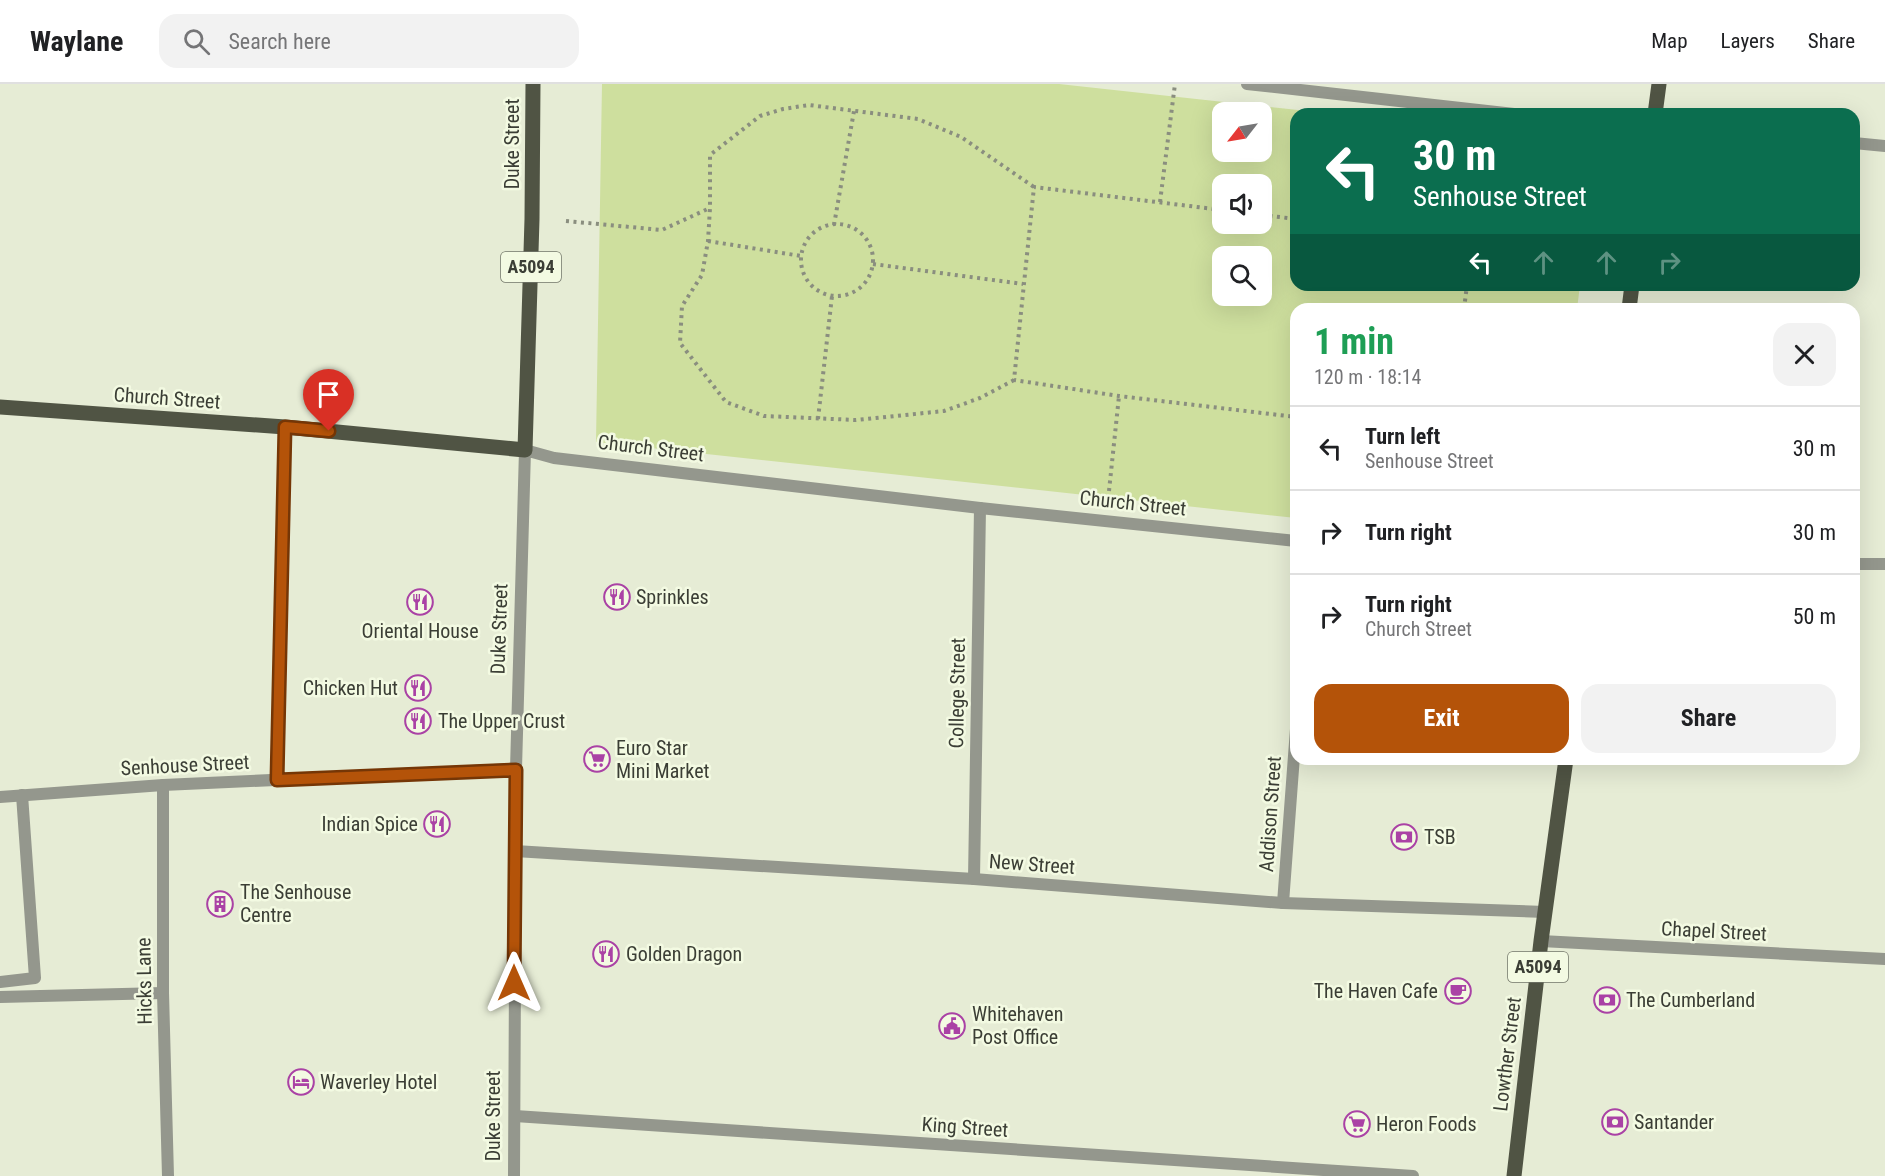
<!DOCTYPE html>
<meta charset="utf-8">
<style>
:root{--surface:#fff;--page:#f2f2f2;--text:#202124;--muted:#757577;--line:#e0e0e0;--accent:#b45309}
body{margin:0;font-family:"Roboto Condensed",sans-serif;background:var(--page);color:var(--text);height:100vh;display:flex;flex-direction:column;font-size:22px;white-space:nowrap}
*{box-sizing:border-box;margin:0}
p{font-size:20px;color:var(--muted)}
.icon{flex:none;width:33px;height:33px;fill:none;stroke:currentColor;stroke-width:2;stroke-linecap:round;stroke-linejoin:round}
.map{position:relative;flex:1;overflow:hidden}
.drawer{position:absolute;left:1290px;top:219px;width:570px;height:462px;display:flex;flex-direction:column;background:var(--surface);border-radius:18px;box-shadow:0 6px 24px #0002}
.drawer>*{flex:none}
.banner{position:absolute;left:1290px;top:24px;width:570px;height:183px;border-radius:18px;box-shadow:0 6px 24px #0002;background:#0b6e4f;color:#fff;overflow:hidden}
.needle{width:39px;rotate:239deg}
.fabs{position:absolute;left:1212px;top:18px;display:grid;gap:12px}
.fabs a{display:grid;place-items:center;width:60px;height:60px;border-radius:12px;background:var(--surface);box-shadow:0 6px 24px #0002;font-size:30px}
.pin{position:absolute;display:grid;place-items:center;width:51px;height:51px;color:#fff;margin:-62px -26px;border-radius:50% 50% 50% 0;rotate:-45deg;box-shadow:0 0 6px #0007}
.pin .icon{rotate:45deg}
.me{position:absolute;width:66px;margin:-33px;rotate:0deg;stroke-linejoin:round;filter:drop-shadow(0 0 4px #0008)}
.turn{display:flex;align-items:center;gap:21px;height:126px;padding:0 24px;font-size:27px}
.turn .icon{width:78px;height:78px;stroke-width:2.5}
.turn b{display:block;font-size:42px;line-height:51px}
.lanes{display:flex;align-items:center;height:57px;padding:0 24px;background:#0003;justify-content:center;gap:30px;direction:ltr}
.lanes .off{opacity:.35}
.round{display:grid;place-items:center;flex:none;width:63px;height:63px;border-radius:18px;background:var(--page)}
.head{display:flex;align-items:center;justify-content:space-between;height:102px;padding:0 24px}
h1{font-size:36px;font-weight:700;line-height:45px;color:#1e9e55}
.button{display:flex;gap:12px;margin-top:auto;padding:12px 24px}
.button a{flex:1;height:69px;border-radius:18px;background:var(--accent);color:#fff;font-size:24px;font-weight:700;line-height:69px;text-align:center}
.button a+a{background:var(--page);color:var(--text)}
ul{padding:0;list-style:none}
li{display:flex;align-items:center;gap:18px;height:84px;padding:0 24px;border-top:2px solid var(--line)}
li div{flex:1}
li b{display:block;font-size:22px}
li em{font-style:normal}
header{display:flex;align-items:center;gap:36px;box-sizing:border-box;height:84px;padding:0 30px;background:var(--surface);border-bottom:2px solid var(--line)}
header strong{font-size:28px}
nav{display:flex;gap:33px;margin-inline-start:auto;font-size:21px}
.search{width:420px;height:54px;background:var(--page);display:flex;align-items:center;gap:15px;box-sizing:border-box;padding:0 21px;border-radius:18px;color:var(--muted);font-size:22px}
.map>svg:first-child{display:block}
.green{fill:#cedf9e;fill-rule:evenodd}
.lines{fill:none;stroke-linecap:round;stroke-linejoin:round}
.path{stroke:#8a8e7f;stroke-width:4;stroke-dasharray:3 4.5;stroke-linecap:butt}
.service{stroke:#94978d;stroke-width:12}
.pedestrian{stroke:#94978d;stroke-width:12}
.minor{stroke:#94978d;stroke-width:12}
.primary{stroke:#505444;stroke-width:15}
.route-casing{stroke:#753606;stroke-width:15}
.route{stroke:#b45309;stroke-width:10}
.labels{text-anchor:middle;stroke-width:5;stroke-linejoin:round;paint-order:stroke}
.shield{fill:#f3fae2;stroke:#727669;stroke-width:1.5}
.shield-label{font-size:18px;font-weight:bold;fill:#3b3e35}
.street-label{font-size:20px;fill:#3b3e35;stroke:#f3fae2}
.poi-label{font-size:20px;fill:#3b3e35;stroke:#f3fae2;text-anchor:start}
</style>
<header>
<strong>Waylane</strong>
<div class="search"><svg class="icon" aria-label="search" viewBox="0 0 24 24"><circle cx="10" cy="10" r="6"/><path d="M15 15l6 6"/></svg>Search here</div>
<nav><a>Map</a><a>Layers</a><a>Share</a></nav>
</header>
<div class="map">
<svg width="1885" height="1092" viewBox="0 0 1885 1092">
<rect width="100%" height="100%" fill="#e6ecd5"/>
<!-- green -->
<path class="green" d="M602,0H1059L1335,30H1296V201H1580L1577,225H1296V434L596,358ZM1222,28H1262V68H1222ZM1222,100H1262V140H1222ZM1222,172H1262V212H1222Z"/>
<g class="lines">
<!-- path -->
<g class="path">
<polyline points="1160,118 1175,0"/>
<polyline points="1222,126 1034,103 1014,296 1119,312 1296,333"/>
<polyline points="1262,131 1296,135"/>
<polyline points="566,137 662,146 710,124"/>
<circle cx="837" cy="176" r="36"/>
<polyline points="834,141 854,27"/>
<polyline points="708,157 801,172"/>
<polyline points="873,180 1023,200"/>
<polyline points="1464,225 1467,201"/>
<polyline points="1014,296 980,314 944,327 856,336 764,332 726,318 680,259 682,222 702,191 708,157 710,124 710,71 760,32 783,25 809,21 918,35 961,53 1034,103"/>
<polyline points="818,335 832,212"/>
<polyline points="1109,407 1119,312"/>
</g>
<!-- service -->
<g class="service">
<polyline points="277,696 285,343"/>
<polyline points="1283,819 1296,645"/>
<polyline points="0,898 35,894 22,711"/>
<polyline points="0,913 163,909"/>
</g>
<!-- pedestrian -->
<polyline class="pedestrian" points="515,1032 1413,1092"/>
<!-- minor -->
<g class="minor">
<polyline points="1247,0 1514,30"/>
<polyline points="1854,59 1885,62"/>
<polyline points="1854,480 1885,480"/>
<polyline points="163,701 163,909 168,1092"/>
<polyline points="0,713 163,701 516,685"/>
<polyline points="515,767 974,795 1283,819 1545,828"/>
<polyline points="974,795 980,424"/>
<polyline points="1541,857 1885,875"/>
<polyline points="514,1092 516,685 525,366 554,374 980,424 1296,457"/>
</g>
<!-- primary -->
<g class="primary">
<polyline points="1655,30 1659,0"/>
<polyline points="1629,225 1632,201"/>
<polyline points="0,323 285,343 525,366 532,135 533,0"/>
<polyline points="1514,1092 1541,857 1566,675"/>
</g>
</g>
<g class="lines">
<!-- route casing -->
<g class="route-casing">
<polyline id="route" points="329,347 285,343 277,696 516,686 514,899"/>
</g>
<!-- route -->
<use href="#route" class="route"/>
</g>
<!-- icons -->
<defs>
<g id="restaurant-ring" transform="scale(1.35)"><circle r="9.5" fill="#f3fae2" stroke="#aa42a5" stroke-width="1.5"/><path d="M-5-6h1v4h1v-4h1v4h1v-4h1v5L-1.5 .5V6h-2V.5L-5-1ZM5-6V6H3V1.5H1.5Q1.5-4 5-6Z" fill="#aa42a5"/></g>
<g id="supermarket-ring" transform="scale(1.35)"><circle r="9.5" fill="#f3fae2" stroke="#aa42a5" stroke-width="1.5"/><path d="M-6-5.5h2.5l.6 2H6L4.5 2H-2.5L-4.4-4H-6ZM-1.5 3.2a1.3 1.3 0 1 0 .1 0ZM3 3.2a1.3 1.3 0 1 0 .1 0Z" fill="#aa42a5"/></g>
<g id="bank-ring" transform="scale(1.35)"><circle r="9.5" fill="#f3fae2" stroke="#aa42a5" stroke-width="1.5"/><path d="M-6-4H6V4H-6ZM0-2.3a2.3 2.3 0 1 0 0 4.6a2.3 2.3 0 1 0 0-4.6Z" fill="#aa42a5"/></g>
<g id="building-ring" transform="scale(1.35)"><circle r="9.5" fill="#f3fae2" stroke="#aa42a5" stroke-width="1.5"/><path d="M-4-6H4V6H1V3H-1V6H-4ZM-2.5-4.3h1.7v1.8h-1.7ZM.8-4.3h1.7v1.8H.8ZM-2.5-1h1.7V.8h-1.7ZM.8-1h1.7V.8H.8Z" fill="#aa42a5"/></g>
<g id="cafe-ring" transform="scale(1.35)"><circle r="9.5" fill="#f3fae2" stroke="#aa42a5" stroke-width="1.5"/><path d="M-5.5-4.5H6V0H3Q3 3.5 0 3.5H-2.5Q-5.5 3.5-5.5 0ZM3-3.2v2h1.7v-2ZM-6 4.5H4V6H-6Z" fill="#aa42a5"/></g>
<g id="civic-ring" transform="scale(1.35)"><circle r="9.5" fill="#f3fae2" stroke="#aa42a5" stroke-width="1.5"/><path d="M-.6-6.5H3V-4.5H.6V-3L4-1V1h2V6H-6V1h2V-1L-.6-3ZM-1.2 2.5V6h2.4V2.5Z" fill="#aa42a5"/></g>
<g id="hotel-ring" transform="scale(1.35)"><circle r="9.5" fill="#f3fae2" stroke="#aa42a5" stroke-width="1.5"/><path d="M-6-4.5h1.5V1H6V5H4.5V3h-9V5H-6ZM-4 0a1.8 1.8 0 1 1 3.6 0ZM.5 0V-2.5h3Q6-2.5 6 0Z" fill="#aa42a5"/></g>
</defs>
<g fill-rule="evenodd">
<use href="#restaurant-ring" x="617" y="513"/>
<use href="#restaurant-ring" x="420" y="518"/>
<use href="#restaurant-ring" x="418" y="604"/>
<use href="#restaurant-ring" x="418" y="637"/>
<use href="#supermarket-ring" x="597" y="675"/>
<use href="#restaurant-ring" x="437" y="740"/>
<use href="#bank-ring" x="1404" y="753"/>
<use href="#building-ring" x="220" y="820"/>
<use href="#restaurant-ring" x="606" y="870"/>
<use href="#cafe-ring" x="1458" y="907"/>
<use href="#bank-ring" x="1607" y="916"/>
<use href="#civic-ring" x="952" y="942"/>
<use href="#hotel-ring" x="301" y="998"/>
<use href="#bank-ring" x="1615" y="1038"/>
<use href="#supermarket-ring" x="1357" y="1040"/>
</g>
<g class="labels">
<!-- shield labels -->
<g class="shield">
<rect x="501" y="168" width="60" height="30" rx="4.5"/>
<rect x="1508" y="868" width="60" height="30" rx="4.5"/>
</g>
<g class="shield-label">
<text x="531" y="189">A5094</text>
<text x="1538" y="889">A5094</text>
</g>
<!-- street labels -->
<g class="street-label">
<text transform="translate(512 60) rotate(-90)" y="7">Duke Street</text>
<text transform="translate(167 314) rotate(4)" y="7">Church Street</text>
<text transform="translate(651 364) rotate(7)" y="7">Church Street</text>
<text transform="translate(1133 419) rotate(6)" y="7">Church Street</text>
<text transform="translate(499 545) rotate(-88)" y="7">Duke Street</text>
<text transform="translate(957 609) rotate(-89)" y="7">College Street</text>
<text transform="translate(185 681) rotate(-3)" y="7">Senhouse Street</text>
<text transform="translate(1270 730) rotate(-86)" y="7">Addison Street</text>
<text transform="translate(1032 780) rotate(4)" y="7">New Street</text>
<text transform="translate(1714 847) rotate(3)" y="7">Chapel Street</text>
<text transform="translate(144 897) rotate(-91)" y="7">Hicks Lane</text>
<text transform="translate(1507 970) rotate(-83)" y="7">Lowther Street</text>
<text transform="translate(493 1032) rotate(-90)" y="7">Duke Street</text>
<text transform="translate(965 1043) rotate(4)" y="7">King Street</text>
</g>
<!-- poi labels -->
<g class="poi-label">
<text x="636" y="520">Sprinkles</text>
<text x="420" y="554" text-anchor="middle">Oriental House</text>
<text x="398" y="611" text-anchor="end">Chicken Hut</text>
<text x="438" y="644">The Upper Crust</text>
<text x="616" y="671">Euro Star<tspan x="616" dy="23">Mini Market</tspan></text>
<text x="418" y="747" text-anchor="end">Indian Spice</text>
<text x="1424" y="760">TSB</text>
<text x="240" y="815">The Senhouse<tspan x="240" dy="23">Centre</tspan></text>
<text x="626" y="877">Golden Dragon</text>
<text x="1438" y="914" text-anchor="end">The Haven Cafe</text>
<text x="1626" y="923">The Cumberland</text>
<text x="972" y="937">Whitehaven<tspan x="972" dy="23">Post Office</tspan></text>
<text x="320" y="1005">Waverley Hotel</text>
<text x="1634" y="1045">Santander</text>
<text x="1376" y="1047">Heron Foods</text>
</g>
</g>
</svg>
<div class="fabs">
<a><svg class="needle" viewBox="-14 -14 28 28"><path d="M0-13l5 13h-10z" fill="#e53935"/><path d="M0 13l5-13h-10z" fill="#757577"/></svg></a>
<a><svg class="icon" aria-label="sound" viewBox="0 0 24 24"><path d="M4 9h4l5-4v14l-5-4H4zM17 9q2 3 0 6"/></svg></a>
<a><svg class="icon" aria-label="search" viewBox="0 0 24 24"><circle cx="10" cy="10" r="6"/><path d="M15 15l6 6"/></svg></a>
</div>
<div class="pin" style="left:329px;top:347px;background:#d93025"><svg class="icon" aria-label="arrive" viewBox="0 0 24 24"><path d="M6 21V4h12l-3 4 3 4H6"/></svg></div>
<svg class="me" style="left:514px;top:899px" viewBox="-20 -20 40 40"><path d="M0-17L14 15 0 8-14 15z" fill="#b45309" stroke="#fff" stroke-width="4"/></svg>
<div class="banner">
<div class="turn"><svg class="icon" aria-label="left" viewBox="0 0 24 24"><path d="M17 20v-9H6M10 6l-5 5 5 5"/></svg><div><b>30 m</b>Senhouse Street</div></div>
<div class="lanes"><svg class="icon" aria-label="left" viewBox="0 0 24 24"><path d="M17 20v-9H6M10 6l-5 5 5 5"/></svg><svg class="icon off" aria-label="ahead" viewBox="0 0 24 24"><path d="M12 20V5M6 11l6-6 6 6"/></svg><svg class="icon off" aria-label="ahead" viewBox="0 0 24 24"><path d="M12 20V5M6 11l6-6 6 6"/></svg><svg class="icon off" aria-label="right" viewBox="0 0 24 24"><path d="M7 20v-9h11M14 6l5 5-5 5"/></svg></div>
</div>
<section class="drawer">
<div class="head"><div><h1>1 min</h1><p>120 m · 18:14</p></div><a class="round"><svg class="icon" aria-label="close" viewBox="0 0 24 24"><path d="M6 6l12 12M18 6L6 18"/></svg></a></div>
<ul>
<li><svg class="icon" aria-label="left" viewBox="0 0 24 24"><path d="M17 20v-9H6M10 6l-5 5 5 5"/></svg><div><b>Turn left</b><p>Senhouse Street</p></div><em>30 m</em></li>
<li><svg class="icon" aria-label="right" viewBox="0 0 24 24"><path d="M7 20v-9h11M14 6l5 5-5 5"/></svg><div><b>Turn right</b></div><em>30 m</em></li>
<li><svg class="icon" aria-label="right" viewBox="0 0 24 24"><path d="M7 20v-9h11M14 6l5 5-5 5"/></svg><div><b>Turn right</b><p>Church Street</p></div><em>50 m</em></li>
</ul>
<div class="button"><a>Exit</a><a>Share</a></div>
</section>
</div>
